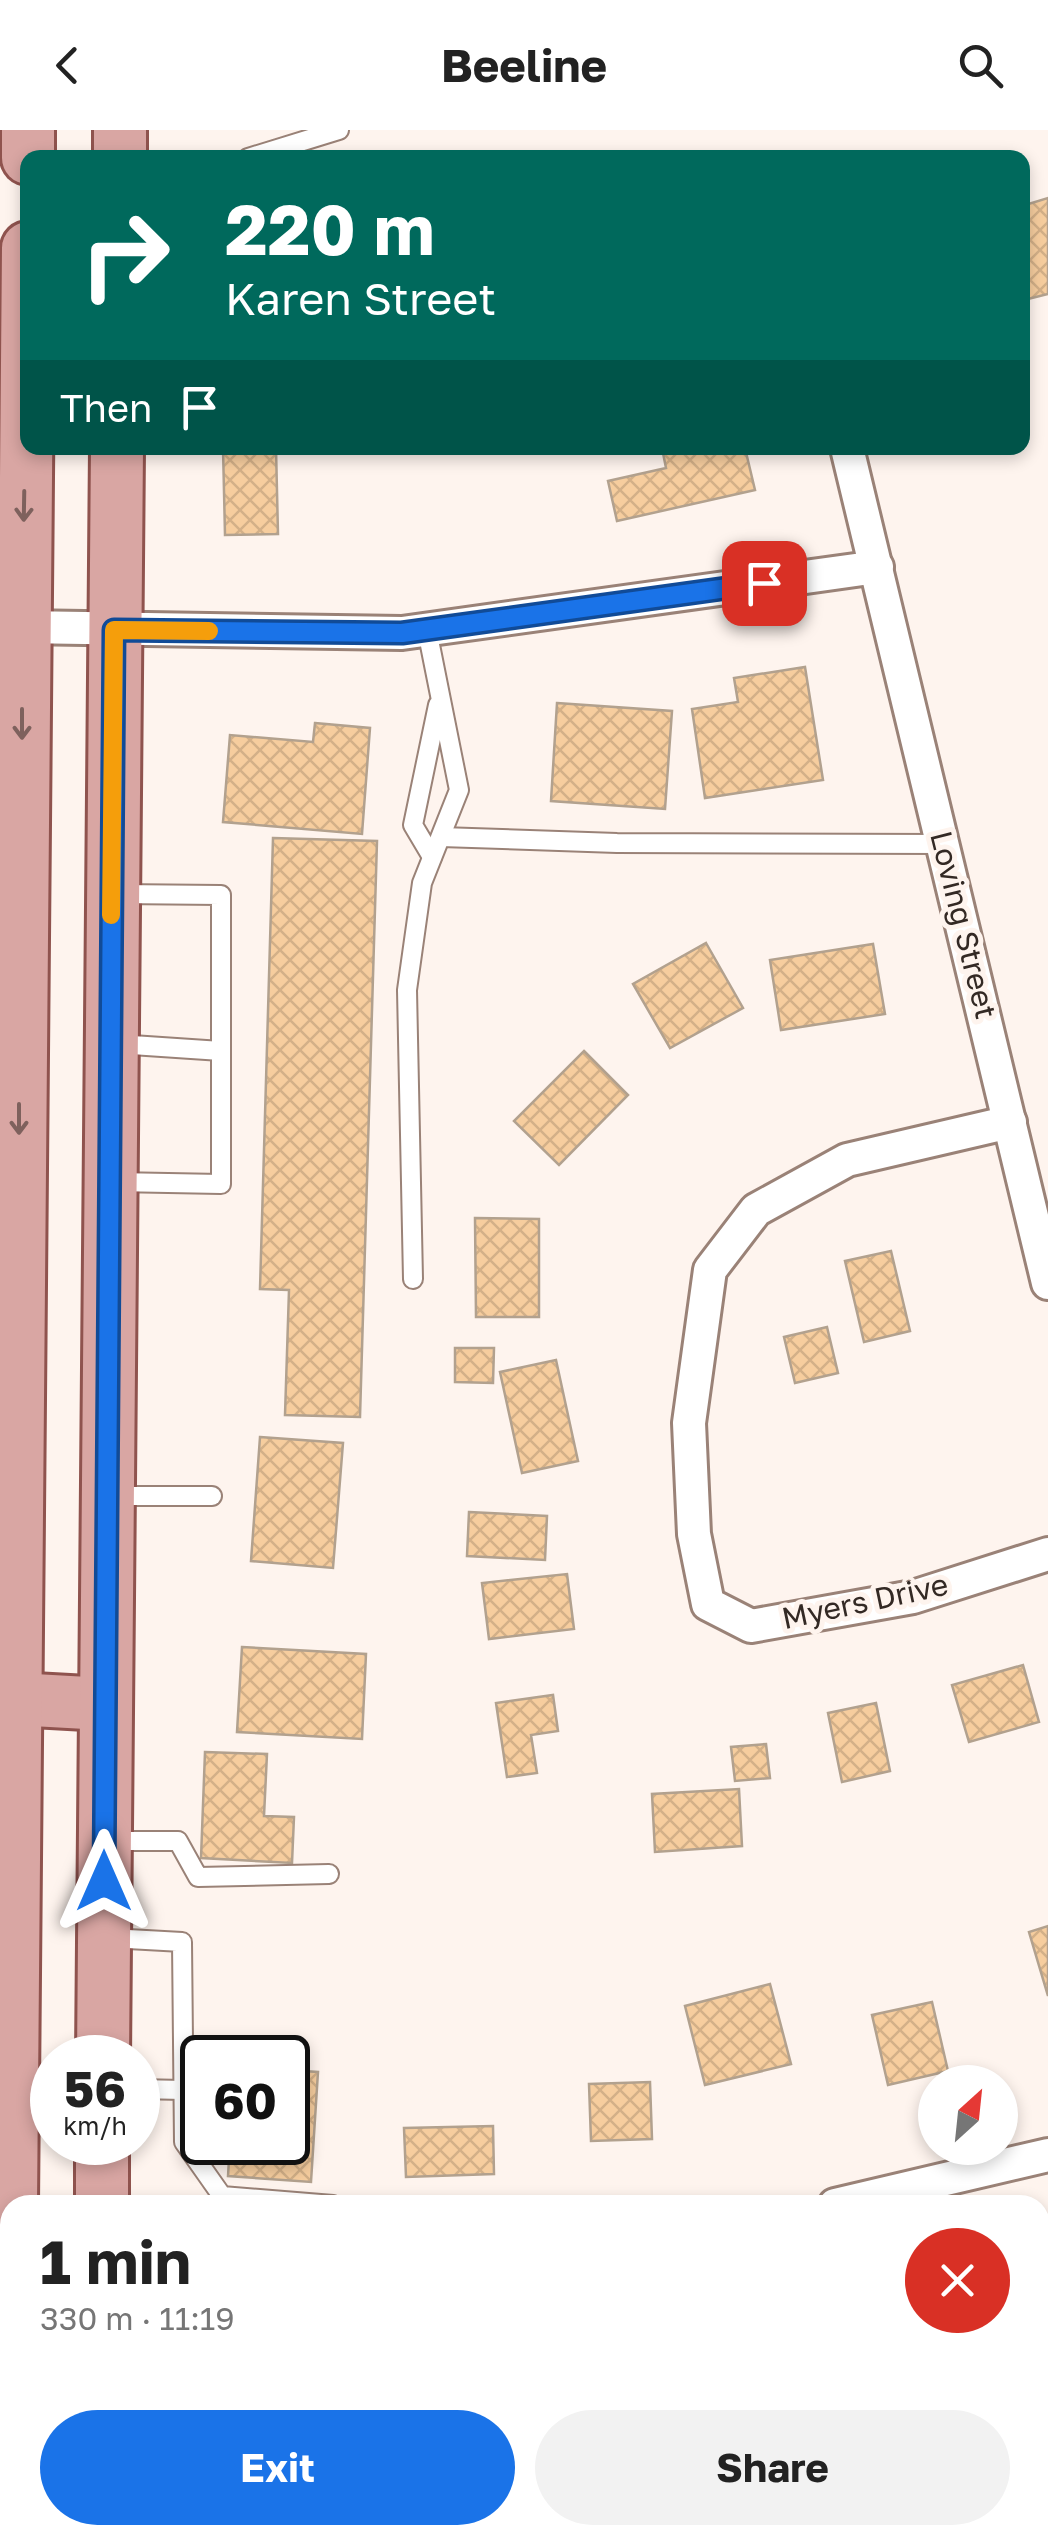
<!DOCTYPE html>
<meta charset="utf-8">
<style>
:root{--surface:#fff;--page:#f2f2f2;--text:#222;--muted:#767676;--accent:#1a73e8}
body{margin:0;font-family:"Golos Text",sans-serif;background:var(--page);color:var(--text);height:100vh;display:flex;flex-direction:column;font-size:38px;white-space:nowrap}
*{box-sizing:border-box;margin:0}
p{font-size:32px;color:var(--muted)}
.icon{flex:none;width:55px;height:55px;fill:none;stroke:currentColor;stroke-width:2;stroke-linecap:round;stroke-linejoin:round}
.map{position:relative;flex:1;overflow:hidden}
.sheet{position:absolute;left:0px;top:2065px;width:1050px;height:350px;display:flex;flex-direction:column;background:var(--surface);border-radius:30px 30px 0 0;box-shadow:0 5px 15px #0003}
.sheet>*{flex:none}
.top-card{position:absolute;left:20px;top:20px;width:1010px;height:305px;border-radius:20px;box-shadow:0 5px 15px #0003;background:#00695c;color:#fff;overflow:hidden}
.needle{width:65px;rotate:27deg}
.tools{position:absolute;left:918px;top:1935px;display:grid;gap:20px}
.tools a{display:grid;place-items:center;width:100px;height:100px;border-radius:50%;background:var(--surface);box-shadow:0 5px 15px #0003;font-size:50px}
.speed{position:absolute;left:30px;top:1905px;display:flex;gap:20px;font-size:50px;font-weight:700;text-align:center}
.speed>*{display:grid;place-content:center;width:130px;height:130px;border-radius:50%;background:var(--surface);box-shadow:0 5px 15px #0003;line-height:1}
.speed small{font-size:25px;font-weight:400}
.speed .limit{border:5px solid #111;border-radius:15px;background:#fff;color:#111}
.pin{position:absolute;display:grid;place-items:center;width:85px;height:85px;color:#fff;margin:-42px;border-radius:20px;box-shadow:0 5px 15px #0006}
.me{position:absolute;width:110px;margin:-55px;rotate:0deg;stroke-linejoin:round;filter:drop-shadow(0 0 8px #0008)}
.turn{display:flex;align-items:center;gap:35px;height:210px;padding:0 40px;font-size:45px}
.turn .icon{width:130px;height:130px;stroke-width:2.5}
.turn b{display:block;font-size:70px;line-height:85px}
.then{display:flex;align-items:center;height:95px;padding:0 40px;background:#0003;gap:20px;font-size:38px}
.round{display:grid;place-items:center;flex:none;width:105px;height:105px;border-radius:52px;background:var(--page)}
.overview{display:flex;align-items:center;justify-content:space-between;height:170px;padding:0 40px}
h1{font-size:60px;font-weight:700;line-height:75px}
.primary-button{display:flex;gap:20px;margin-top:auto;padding:20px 40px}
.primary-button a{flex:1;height:115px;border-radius:60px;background:var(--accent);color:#fff;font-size:40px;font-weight:700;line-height:115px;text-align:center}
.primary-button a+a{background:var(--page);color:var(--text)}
header{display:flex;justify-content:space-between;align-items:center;height:130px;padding:0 40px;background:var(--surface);font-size:45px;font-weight:700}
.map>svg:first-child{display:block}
.built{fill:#fbe6dc}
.building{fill:url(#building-cross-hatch);stroke:#b2a18e;stroke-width:2.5}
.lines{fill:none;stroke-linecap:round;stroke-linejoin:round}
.lane-casing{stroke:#9a8277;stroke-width:22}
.street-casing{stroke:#9a8277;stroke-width:38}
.primary-casing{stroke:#8f534e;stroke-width:58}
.lane{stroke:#fff;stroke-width:18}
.street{stroke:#fff;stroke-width:32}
.primary{stroke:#d9a6a3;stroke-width:52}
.oneway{stroke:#7e615d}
.route-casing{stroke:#114b97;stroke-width:25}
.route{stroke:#1a73e8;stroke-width:18}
.slow{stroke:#f59e0b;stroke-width:18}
.labels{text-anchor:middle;stroke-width:10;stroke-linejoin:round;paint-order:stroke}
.street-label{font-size:30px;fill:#332924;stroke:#fef4ee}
</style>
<header><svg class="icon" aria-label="back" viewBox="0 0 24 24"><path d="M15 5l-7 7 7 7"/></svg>Beeline<svg class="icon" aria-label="search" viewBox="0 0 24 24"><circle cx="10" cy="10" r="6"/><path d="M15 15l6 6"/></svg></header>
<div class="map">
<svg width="1048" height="2415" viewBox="0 0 1048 2415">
<defs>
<pattern id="building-cross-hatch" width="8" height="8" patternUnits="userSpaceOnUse" patternTransform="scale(2.5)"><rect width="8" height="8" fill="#f6cd9e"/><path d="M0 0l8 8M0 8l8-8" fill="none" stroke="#d3b088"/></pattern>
</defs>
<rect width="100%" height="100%" fill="#fef4ee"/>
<!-- built -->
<g class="built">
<polygon points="1048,2350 1048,2415 770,2415 813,2405 1040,2405 1040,2352"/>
<rect x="143" y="2405" width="275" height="10"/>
</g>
<!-- building -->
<g class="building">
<polygon points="1048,68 1048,164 1028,169 1022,150 1022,76"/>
<polygon points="223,318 276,318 278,404 225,405"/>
<polygon points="662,318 745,318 755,360 617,391 608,351 666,338"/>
<polygon points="805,537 823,650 705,668 692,579 738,572 734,548"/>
<polygon points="557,573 672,581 665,679 551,671"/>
<polygon points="315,593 370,598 362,704 223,692 230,605 313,612"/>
<polygon points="273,708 377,711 360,1287 285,1285 289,1160 260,1159"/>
<polygon points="706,813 743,878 670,918 633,854"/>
<polygon points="873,814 885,884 781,900 770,830"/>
<polygon points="584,921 628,965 559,1035 514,991"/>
<polygon points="475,1088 539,1089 539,1187 476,1187"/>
<polygon points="891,1121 910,1201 864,1212 845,1131"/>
<polygon points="827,1197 838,1243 795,1253 784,1207"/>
<polygon points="455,1218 494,1218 493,1253 455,1252"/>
<polygon points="556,1230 578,1331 522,1343 500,1242"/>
<polygon points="260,1307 343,1313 333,1438 251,1431"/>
<polygon points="469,1382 547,1386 545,1430 467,1426"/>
<polygon points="567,1444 574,1499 489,1509 482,1453"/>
<polygon points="242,1517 366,1524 362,1609 237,1602"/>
<polygon points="1023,1535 1039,1592 969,1612 952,1555"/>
<polygon points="553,1565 558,1601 531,1605 537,1643 507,1647 496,1573"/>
<polygon points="876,1573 890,1641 842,1652 828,1583"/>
<polygon points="766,1614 770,1648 735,1651 731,1617"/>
<polygon points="205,1622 267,1624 264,1686 294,1687 292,1733 201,1728"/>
<polygon points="739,1659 742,1716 655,1722 652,1664"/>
<polygon points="1048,1796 1048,1866 1029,1802"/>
<polygon points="770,1854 791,1934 705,1955 685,1876"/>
<polygon points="932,1872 948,1941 888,1955 872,1885"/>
<polygon points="288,1940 318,1942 311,2052 228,2046 230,2012 288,2012"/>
<polygon points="650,1952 652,2009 591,2011 589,1954"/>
<polygon points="493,1996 494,2044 406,2047 404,1998"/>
<polygon points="1048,2137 1048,2210 1040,2212 1040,2138"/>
<polygon points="1048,2381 1048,2415 912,2415 952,2405 1040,2405 1040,2383"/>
</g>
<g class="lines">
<!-- lane casing -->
<g class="lane-casing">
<g id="lane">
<polyline points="248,28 339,0"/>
<polyline points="441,707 617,713 944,714"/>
<polyline points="432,727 413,695 438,575"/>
<polyline points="117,914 221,921"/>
<polyline points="115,1052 221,1054 221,765 117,764"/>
<polyline points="413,1149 407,860 422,753 459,660 427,500"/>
<polyline points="112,1366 212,1366"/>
<polyline points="110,1711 178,1711 198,1747 329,1744"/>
<polyline points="110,1808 182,1812 184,2012 222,2066 333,2075"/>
<polyline points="138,1959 183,1960"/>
<polyline points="0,2146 10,2148"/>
<polyline points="178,2405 178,2415"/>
</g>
</g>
<!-- street casing -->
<g class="street-casing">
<g id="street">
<polyline points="847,318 1048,1153"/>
<polyline points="22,497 402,503 877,437"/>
<polyline points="1010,992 847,1030 756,1080 710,1140 689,1293 694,1404 708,1474 751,1496 913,1467 1048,1424"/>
<polyline points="835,2075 1048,2025"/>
</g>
</g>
<!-- primary casing -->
<g class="primary-casing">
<g id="primary">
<polyline points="120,0 120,28"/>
<polyline points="28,28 28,0"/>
<polyline points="15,1569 105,1574"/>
<polyline points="103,1928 117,318"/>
<polyline points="11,2075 28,118"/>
<polyline points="102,2075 102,2012"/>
<polyline points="8,2415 10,2207"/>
<polyline points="99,2415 100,2405"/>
</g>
</g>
<!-- lane -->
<use href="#lane" class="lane"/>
<!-- street -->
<use href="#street" class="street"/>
<!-- primary -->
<use href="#primary" class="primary"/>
</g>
<!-- one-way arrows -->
<defs><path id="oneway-shaft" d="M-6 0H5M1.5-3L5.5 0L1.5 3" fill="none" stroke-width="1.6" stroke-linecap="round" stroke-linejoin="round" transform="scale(2.5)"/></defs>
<g class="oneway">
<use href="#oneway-shaft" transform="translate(24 376) rotate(91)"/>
<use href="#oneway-shaft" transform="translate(22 594) rotate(90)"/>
<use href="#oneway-shaft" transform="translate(19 989) rotate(90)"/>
</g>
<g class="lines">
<!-- route casing -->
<g class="route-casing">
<polyline id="route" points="104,1751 114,500 402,503 764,453"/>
</g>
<!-- route -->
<use href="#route" class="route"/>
<!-- slow -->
<polyline class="slow" points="111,785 114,500 209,501"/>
</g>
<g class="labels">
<!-- street labels -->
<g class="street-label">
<text transform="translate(963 795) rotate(76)" y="10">Loving Street</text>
<text transform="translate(865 1472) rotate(-12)" y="10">Myers Drive</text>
</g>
</g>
</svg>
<div class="tools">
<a><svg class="needle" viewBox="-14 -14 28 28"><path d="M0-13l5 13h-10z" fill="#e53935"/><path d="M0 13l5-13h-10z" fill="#767676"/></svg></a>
</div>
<div class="speed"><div>56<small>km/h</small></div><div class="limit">60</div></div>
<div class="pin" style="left:764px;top:453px;background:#d93025"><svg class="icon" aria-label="arrive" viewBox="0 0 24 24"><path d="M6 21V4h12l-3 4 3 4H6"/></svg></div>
<svg class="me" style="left:104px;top:1751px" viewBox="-20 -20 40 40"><path d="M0-17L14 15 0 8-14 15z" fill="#1a73e8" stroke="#fff" stroke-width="4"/></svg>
<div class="top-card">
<div class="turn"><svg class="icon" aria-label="right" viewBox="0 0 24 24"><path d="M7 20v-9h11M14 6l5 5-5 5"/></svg><div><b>220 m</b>Karen Street</div></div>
<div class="then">Then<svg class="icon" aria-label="arrive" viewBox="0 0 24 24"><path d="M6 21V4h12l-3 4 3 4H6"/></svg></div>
</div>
<section class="sheet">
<div class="overview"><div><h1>1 min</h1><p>330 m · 11:19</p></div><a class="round" style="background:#d93025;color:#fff"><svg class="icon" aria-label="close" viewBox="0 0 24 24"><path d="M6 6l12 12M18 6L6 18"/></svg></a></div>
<div class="primary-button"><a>Exit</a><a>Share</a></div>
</section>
</div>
